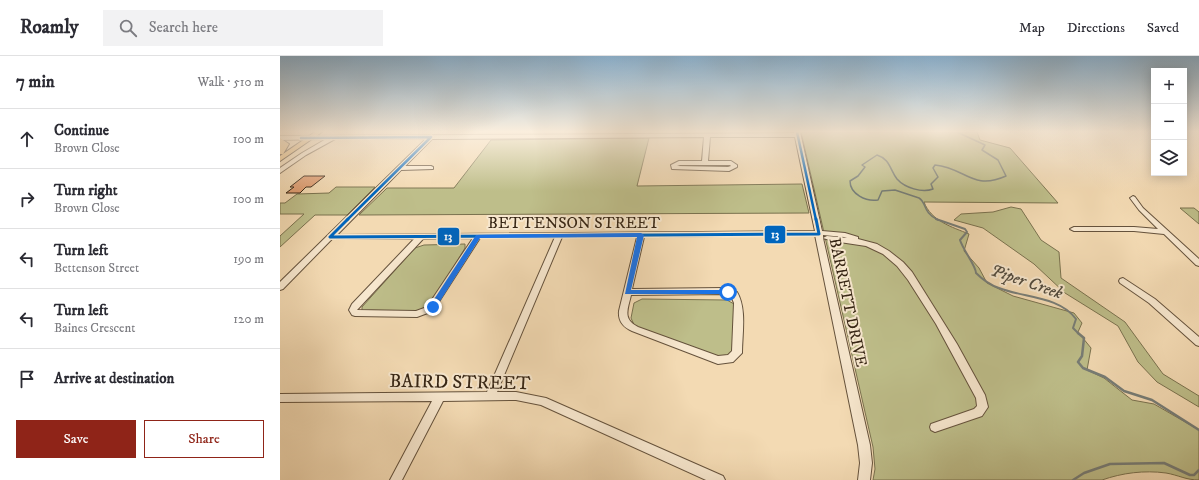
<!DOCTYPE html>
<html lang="en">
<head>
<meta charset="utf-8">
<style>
  body { margin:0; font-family:"IM FELL DW Pica",serif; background:#f2f2f3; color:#2b2b33 }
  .controls { position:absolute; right:12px; top:12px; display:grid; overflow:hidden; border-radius:0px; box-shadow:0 2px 10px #0003 }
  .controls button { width:36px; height:36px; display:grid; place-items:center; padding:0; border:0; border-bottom:1px solid #e1e1e2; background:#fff; color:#2b2b33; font:20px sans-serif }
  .stop { position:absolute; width:12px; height:12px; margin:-9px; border:3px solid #1a73e8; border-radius:50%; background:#fff }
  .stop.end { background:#1a73e8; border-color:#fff; box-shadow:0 1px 4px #0008 }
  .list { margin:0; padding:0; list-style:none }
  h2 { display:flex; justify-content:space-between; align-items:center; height:52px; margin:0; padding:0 16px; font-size:17px }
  h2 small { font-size:13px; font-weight:400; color:#7c7c81 }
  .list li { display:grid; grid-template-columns:26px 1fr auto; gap:12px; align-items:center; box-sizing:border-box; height:60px; padding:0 16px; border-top:1px solid #e1e1e2 }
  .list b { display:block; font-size:15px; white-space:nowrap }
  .list p { margin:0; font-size:13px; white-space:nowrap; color:#7c7c81 }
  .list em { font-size:13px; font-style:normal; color:#7c7c81 }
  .actions { display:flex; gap:8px; padding:12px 16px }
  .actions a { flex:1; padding:9px 0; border:1px solid #8f2418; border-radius:0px; text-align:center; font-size:14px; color:#8f2418 }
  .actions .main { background:#8f2418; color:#fff }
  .icon { flex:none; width:22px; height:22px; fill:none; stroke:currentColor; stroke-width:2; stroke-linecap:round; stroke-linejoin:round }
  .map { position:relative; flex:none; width:919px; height:424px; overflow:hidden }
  header { display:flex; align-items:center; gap:24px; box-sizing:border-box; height:56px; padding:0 20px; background:#fff; border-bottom:1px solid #e1e1e2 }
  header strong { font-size:19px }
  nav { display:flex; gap:22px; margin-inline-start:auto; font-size:14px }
  .search { width:280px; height:36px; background:#f2f2f3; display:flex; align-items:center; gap:10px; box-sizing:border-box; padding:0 14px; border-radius:0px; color:#7c7c81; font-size:15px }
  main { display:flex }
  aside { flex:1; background:#fff }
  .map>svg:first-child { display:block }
  .green { fill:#bebe8a; stroke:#7a724f }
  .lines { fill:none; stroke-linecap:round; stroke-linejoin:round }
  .stream-far2 { stroke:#777d77; stroke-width:1.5 }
  .stream-far1 { stroke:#777d77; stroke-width:2 }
  .stream { stroke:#777d77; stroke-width:2.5 }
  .building { fill:#e09f74; stroke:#362514 }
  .minor-casing { stroke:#65523c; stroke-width:2 }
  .major-casing { stroke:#362514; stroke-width:2 }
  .minor { fill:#f7e7ce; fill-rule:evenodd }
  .major { fill:#eabd7a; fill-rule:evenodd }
  .bus-1-far1-casing { stroke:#f7e7ce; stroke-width:5 }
  .bus-1-casing { stroke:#f7e7ce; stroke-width:6 }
  .bus-1-far1 { stroke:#0065bd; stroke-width:2.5 }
  .bus-1 { stroke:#0065bd; stroke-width:3 }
  .route { fill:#1a73e8 }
  .labels { text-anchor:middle; stroke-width:4; stroke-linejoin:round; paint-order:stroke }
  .street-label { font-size:16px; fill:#362514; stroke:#f7e7ce }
  .water-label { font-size:17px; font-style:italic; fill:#514a3d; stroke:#f7e7ce }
  .near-street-label { font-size:19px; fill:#362514; stroke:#f7e7ce }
  .line-badge { stroke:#f7e7ce; stroke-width:1.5 }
  .badge-label { font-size:11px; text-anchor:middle; font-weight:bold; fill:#fff }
</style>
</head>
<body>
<header>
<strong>Roamly</strong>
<div class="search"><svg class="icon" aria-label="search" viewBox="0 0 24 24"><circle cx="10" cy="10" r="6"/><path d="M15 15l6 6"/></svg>Search here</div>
<nav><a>Map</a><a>Directions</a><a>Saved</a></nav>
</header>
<main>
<aside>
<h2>7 min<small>Walk · 510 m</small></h2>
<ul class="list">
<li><svg class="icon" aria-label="ahead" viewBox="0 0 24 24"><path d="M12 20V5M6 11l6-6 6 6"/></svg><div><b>Continue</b><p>Brown Close</p></div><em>100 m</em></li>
<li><svg class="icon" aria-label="right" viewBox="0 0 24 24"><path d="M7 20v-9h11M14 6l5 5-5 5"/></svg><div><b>Turn right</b><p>Brown Close</p></div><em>100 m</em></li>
<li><svg class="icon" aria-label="left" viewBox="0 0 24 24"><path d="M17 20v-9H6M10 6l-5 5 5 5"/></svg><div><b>Turn left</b><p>Bettenson Street</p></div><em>190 m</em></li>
<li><svg class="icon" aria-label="left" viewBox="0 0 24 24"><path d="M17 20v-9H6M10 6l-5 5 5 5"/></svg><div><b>Turn left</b><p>Baines Crescent</p></div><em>120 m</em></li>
<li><svg class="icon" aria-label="arrive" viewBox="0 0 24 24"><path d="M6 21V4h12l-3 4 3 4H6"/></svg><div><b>Arrive at destination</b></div></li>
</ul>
<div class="actions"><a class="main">Save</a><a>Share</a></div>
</aside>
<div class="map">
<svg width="919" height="424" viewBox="0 0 919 424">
  <rect width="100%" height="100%" fill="#f3dab3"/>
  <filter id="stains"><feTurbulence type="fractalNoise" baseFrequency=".005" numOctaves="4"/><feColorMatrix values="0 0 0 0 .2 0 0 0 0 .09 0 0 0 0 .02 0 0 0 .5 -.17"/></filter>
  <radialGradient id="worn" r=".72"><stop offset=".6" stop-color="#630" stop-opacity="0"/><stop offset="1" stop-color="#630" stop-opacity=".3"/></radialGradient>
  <path class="green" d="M521,76H697L700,84L730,92L778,147L644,146C651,165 672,171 689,178L684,195L699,212L707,227L733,240L794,257L802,267L798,276L811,292L807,314L824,322L852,344L874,348L919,374V424C906,424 898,419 886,417C864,414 842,417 822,424H593L595,413L593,391Z
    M369,82L357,130L522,128L529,157L79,159L107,132H174L211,84Z
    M56,131H95L67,159H35L0,191V180L24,158H0V147H5L17,138L49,137Z
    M731,151L741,153L761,184L779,196L781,222L845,266L883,318L919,340V351L877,326L858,306L838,270L785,237L754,208L703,172L674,164L681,158L713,156Z
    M900,152H914L919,156V168Z
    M185,188V192L150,250L140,256L82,258V251L135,192L144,189Z
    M362,243L447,244L454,248V294L448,302L441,304L356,273L351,262L354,247Z"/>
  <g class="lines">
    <path class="stream-far2" d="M658,164C642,156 647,147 639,142L615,134L602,135L598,144C586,146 570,138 570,125L578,120L585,111L582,109L597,99C610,103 610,114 617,123C625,132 642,137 653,133L651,128L658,121L653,112L655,109C686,112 692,135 726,120L718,104L702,94L705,89L677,76"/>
    <path class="stream-far1" d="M656,163L685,173L687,176L680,184C683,194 696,210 696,217C703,224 710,229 719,232C744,242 779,240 796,263L793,272L799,278"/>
    <path class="stream" d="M798,277L804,282L802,300L798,306L803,312L825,321L844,335L872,344L919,374
      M793,424L804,417L830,408L884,407L910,419H914L919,414"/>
  </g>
  <path class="building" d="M24,120H45L31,131H26L20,137H6L14,131H10Z"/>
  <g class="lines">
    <g class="minor-casing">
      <path id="minor" d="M514,76H520L542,175L565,177L578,181V183L597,188L609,195L623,206L632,216L677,288L705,339L708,351L702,360L655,376L651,374L650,371L651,368L694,353L697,350L696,342L656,268L628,224L617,210L603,198L586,190L553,185L543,182L590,389L592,407L590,424H578L580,407L578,389L535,179L364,181L352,233L444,232L457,236C467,253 462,278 462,297L453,306L438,308L352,275C343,271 338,265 339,255L357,181H282L217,336H236L266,342L443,420L445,424H426L261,349L236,344L163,345L122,424H110L152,345L0,346V338L207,336L275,181L200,182L153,255L137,261L75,260L72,259L69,254L72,248L134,183H52L3,233L0,234V226L146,83H55L26,99L0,117V112L22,97L46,83L0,84V80L515,77ZM424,81L422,105H399L391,109L392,113L449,115L457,111V109L451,105H428L430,81H515L535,175L57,179L121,114L153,113V111L151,110H125L152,83ZM400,109H450L451,110L448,111L397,110ZM543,179L564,181L567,182L547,180L543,182ZM193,182L147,251L136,255L77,254L143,183ZM444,238L451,240L454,247L452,295L448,299L438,300L358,271C342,263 348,253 351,239Z
        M853,140L855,141L863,152L919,203V210L916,209L884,178L854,175H794L790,173L794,171H854L878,173L859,154L850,142Z
        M843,222L875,243L919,281V290L916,289L869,247L840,227L839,225L840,223Z"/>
    </g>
    <g class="major-casing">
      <path id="major" d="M35,76H42L0,105V100Z
        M0,82L9,88L3,98H0Z"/>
    </g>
    <use href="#minor" class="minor"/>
    <use href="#major" class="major"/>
    <g class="bus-1-far1-casing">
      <path id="bus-1-far1" d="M517,76L536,164
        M21,82L151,81
        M67,164L151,81"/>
    </g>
    <g class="bus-1-casing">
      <path id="bus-1" d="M50,181L539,178L536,163
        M50,181L68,163"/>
    </g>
    <use href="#bus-1-far1" class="bus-1-far1"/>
    <use href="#bus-1" class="bus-1"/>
  </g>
  <linearGradient id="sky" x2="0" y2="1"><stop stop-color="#8cb5d5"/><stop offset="0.56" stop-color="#faeedd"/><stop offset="1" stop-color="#faeedd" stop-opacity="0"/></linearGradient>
  <rect width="919" height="135" fill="url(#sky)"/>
  <path class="route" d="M361,177L364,179L351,234H448L452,236L451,238H345L357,181L200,182L155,253H150L149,251L196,179Z"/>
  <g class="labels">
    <g class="street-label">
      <text x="294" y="172">BETTENSON STREET</text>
      <text transform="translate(569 246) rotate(78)" y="6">BARRETT DRIVE</text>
    </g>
    <g class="water-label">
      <text transform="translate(747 225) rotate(19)" y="6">Piper Creek</text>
    </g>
    <g class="near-street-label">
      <text transform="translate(180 325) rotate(1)" y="7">BAIRD STREET</text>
    </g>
  </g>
  <g class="line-badge">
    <rect x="484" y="169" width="22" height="19" rx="4" fill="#0065bd"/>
    <rect x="157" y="171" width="23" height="19" rx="4" fill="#0065bd"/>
  </g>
  <g class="badge-label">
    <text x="495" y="182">13</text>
    <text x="168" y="184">13</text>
  </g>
  <rect width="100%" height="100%" filter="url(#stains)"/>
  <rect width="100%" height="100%" fill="url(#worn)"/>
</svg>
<div class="controls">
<button>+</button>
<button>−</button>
<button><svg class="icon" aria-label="layers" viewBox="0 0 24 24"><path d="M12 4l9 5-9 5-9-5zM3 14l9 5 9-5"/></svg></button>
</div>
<div class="stop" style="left:448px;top:236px"></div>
<div class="stop end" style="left:153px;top:251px"></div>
</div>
</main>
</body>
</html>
